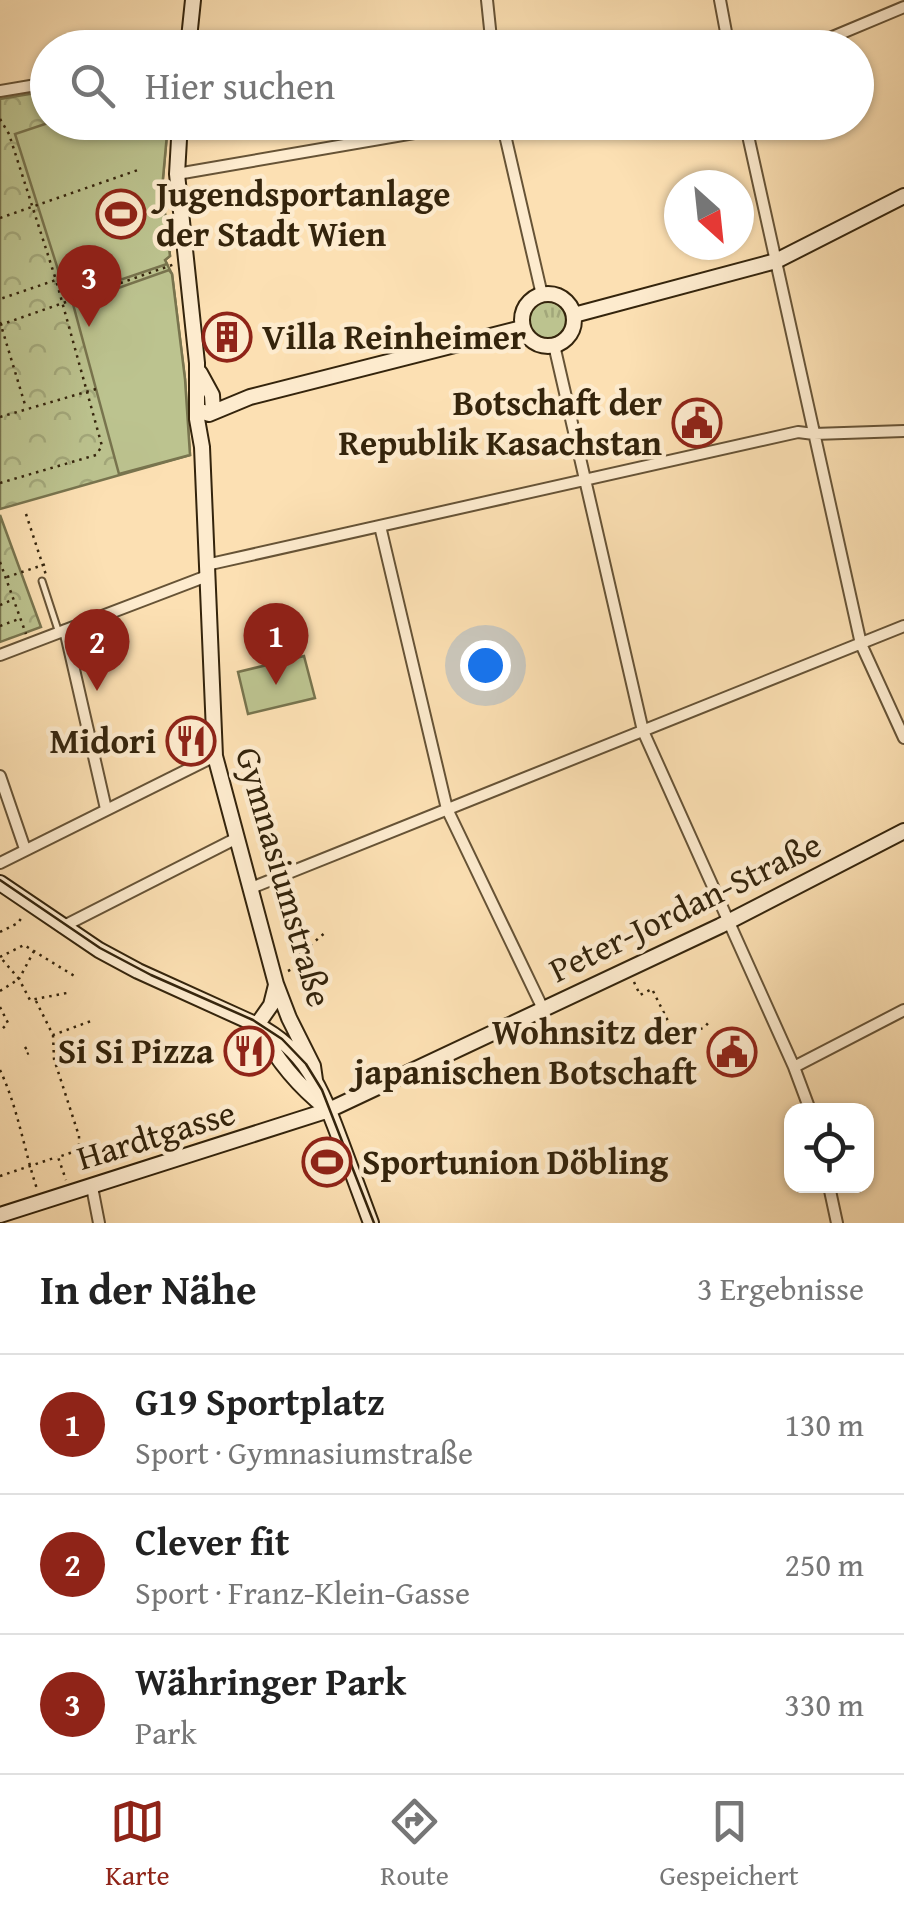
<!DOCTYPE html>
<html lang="de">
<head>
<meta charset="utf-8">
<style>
  body { margin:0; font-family:"Gentium Book Plus",serif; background:#f6f6f6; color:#222 }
  .controls { position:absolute; right:30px; bottom:30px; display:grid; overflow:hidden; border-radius:20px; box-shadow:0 2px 8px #0004 }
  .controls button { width:90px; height:90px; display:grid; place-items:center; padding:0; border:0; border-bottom:2px solid #e0e0e0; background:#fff; color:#222; font:50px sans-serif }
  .compass { position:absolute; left:664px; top:170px; width:90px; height:90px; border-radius:50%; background:#fff; box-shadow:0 2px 8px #0004; rotate:153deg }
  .you { position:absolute; left:485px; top:665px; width:35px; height:35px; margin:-25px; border:8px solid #fff; border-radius:50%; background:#1a73e8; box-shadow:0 0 0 15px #1a73e833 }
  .badge { display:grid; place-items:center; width:65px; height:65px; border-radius:50%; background:#8f2418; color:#fff; font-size:32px; font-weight:700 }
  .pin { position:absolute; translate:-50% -82px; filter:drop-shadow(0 2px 5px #0008) }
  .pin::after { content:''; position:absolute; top:52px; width:35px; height:30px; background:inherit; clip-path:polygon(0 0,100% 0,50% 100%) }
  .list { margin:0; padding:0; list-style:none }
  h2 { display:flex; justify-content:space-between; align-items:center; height:130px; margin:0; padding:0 40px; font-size:42px }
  h2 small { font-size:32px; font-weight:400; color:#767676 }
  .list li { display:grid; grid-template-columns:65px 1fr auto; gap:30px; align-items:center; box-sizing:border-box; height:140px; padding:0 40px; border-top:2px solid #e0e0e0 }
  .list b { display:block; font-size:38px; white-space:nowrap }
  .list p { margin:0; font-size:32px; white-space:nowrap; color:#767676 }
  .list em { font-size:32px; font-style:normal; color:#767676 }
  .icon { flex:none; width:55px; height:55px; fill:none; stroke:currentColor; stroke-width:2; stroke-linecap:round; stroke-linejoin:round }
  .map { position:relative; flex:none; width:904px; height:1223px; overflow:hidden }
  .search { position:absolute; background:#fff; box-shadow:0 2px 8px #0004; left:30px; right:30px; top:30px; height:110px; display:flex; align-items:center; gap:25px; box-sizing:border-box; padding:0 35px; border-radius:55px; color:#767676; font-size:38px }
  .sheet { height:550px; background:#fff }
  nav { display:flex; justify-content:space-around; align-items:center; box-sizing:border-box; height:140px; border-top:2px solid #e0e0e0; background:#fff; font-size:28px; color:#767676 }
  nav a { display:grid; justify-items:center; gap:5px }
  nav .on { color:#8f2418 }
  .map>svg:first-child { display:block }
  .grass { fill:url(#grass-tufts); stroke:#78744e; stroke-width:2.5 }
  .park { fill:url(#park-crowns); stroke:#78744e; stroke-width:2.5 }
  .garden { fill:#bcc38f; stroke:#78744e; stroke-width:2.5 }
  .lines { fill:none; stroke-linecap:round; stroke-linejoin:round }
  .lane-casing { stroke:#665336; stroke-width:9 }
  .street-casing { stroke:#665336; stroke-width:14 }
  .secondary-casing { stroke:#34240c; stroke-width:18 }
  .path { stroke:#34240c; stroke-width:2.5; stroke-dasharray:2.5 5; stroke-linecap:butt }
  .lane { stroke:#fdebce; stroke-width:5 }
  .street { stroke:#fdebce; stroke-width:10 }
  .secondary { stroke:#fdebce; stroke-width:14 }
  .tram { stroke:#34240c; stroke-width:2.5 }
  .labels { text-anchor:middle; stroke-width:9; stroke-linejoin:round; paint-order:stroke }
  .poi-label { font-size:35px; font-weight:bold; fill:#34240c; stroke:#fdebce; text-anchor:end }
  .street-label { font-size:35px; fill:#34240c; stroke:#fdebce }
</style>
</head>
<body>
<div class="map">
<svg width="904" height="1223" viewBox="0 0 904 1223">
  <defs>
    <pattern id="grass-tufts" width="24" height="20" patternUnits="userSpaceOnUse" patternTransform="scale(2.5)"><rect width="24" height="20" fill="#bcc38f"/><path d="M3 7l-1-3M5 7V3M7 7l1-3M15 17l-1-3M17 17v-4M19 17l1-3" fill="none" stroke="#a2a77a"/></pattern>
    <pattern id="park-crowns" width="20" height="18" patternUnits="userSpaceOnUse" patternTransform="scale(2.5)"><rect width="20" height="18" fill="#bcc38f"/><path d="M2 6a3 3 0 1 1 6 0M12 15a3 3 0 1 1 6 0" fill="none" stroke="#a2a77a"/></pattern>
  </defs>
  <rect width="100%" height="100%" fill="#fce0b3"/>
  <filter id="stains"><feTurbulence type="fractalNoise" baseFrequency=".002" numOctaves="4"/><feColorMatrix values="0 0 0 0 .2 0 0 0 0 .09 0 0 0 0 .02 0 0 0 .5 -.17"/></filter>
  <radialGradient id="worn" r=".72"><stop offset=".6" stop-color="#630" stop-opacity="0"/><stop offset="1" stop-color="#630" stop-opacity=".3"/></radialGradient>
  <path class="grass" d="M528 320a19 19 0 1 1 38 0a19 19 0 1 1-38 0Z"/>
  <path class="park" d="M47,91L48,122L168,123L162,189L170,256L165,260L172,274L185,379L190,455L0,509V99Z
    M0,515L41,627L0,642Z"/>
  <path class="garden" d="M51,122L168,123L162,189L170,256L165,260L167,264L67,298L15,134Z
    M169,270L172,274L185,379L190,455L119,474L73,304Z
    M304,656L315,698L248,714L238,672Z"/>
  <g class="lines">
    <g class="lane-casing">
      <path id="lane" d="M42,581L58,630"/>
    </g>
    <g class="street-casing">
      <path id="street" d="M487,0L492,48
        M720,0L729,48
        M806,48L904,7
        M0,91L48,83
        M502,122L542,295
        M745,122L861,644L904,738
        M177,174L478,122
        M554,345L643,731L794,1067L810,1110
        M380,526L447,809L544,1011
        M206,565L798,432L814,434L904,431
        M65,630L106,809
        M0,655L207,576
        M0,776L25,849
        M0,863L215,756
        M251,888L904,626
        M62,927L237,838
        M794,1067L904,1010
        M829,1186L837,1223
        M92,1187L99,1223"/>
    </g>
    <g class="secondary-casing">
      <path id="secondary" d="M188,48L193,0
        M180,122L177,174L197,363V419L202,447L215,756L276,984L289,1018L313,1066L315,1080
        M522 320a26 26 0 1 1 52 0a26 26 0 1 1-52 0Z
        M574,315L776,261L904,196
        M200,373L212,395L213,411
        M198,410L209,414L250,397L522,328
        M0,883L99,950L138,971L257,1025C308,1051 322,1092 341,1142C351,1169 361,1196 371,1223
        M257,1025L271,1005L276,985
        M258,1025C275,1058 297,1085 326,1108
        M0,1215L329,1110L720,926L904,831"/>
    </g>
    <path class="path" d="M0,119L9,134L56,280L0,299
      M0,218L138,170
      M0,322L26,408
      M0,325L175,264
      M0,417L96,389
      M0,483L96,455L102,446L56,280L60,278
      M26,514L46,575
      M0,562L26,634
      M7,577L49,563
      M0,605L12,600
      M0,626L19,619
      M0,932L18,923L22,917
      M34,951L19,979L30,1000L67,993
      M0,957L24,945L76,977
      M288,971L299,966L300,954L327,931
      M634,982L640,995L652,989L675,1035L704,1028L709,1022
      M0,991L19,979L1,958
      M36,1001L53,1035L91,1021
      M0,1007L8,1023L0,1031
      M53,1035L54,1059L79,1136V1150L58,1157L66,1180
      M621,1045L674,1036
      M25,1047L29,1053L27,1054
      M0,1070C18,1108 24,1150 37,1189
      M0,1176L57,1157"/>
    <use href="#lane" class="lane"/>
    <use href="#street" class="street"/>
    <use href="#secondary" class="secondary"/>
    <path class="tram" d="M0,880L100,948L151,975L253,1020L282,1039L306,1064L322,1090L374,1223"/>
  </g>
  <defs>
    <g id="stadium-ring" transform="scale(2.5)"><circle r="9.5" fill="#fdebce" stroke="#8f2418" stroke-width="1.5"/><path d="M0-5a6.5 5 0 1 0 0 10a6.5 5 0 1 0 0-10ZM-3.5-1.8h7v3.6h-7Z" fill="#8f2418"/></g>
    <g id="building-ring" transform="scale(2.5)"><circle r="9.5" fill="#fdebce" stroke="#8f2418" stroke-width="1.5"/><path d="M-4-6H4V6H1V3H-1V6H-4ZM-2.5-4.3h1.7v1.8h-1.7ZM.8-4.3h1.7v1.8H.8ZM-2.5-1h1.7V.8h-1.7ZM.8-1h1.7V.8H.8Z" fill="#8f2418"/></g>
    <g id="civic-ring" transform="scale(2.5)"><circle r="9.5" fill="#fdebce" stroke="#8f2418" stroke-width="1.5"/><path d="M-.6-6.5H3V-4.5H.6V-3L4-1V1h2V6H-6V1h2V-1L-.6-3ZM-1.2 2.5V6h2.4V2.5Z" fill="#8f2418"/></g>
    <g id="restaurant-ring" transform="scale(2.5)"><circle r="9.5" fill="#fdebce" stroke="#8f2418" stroke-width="1.5"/><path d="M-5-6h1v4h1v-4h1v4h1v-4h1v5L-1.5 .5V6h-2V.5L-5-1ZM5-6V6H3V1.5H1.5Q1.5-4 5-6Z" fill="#8f2418"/></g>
  </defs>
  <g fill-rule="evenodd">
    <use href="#stadium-ring" x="121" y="214"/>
    <use href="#building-ring" x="227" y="337"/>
    <use href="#civic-ring" x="697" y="423"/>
    <use href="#restaurant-ring" x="191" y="741"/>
    <use href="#restaurant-ring" x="249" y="1051"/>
    <use href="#civic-ring" x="732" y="1052"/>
    <use href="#stadium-ring" x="327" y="1162"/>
  </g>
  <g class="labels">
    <g class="poi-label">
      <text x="156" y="206" text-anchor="start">Jugendsportanlage<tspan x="156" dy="40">der Stadt Wien</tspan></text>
      <text x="262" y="349" text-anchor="start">Villa Reinheimer</text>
      <text x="662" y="415">Botschaft der<tspan x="662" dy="40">Republik Kasachstan</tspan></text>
      <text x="156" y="753">Midori</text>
      <text x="697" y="1044">Wohnsitz der<tspan x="697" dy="40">japanischen Botschaft</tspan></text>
      <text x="214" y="1063">Si Si Pizza</text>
      <text x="362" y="1174" text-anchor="start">Sportunion Döbling</text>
    </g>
    <g class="street-label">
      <text transform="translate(284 877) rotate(74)" y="12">Gymnasiumstraße</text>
      <text transform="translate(685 907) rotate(-26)" y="12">Peter-Jordan-Straße</text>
      <text transform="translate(156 1135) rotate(-17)" y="12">Hardtgasse</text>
    </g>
  </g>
  <rect width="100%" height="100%" filter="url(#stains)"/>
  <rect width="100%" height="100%" fill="url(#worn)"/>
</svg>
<div class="controls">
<button><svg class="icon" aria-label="locate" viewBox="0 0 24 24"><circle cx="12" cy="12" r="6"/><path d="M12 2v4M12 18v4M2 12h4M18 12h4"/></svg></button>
</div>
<svg class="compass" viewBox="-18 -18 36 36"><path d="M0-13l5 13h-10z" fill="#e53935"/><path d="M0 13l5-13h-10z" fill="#767676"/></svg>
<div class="you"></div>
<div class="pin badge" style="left:276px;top:685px">1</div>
<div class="pin badge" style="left:97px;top:691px">2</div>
<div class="pin badge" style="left:89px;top:327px">3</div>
<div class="search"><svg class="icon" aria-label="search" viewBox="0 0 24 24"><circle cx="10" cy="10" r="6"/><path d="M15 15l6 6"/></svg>Hier suchen</div>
</div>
<section class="sheet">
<h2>In der Nähe<small>3 Ergebnisse</small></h2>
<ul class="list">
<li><span class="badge">1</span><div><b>G19 Sportplatz</b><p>Sport · Gymnasiumstraße</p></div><em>130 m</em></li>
<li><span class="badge">2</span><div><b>Clever fit</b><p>Sport · Franz-Klein-Gasse</p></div><em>250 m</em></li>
<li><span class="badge">3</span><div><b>Währinger Park</b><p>Park</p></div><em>330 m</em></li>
</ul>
</section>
<nav>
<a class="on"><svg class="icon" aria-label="map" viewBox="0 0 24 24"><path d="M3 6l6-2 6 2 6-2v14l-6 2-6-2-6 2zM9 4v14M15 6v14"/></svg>Karte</a>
<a><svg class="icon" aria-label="directions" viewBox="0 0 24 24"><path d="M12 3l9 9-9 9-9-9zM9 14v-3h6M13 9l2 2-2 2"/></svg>Route</a>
<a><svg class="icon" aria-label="saved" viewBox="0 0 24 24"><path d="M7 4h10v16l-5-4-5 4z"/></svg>Gespeichert</a>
</nav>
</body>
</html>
